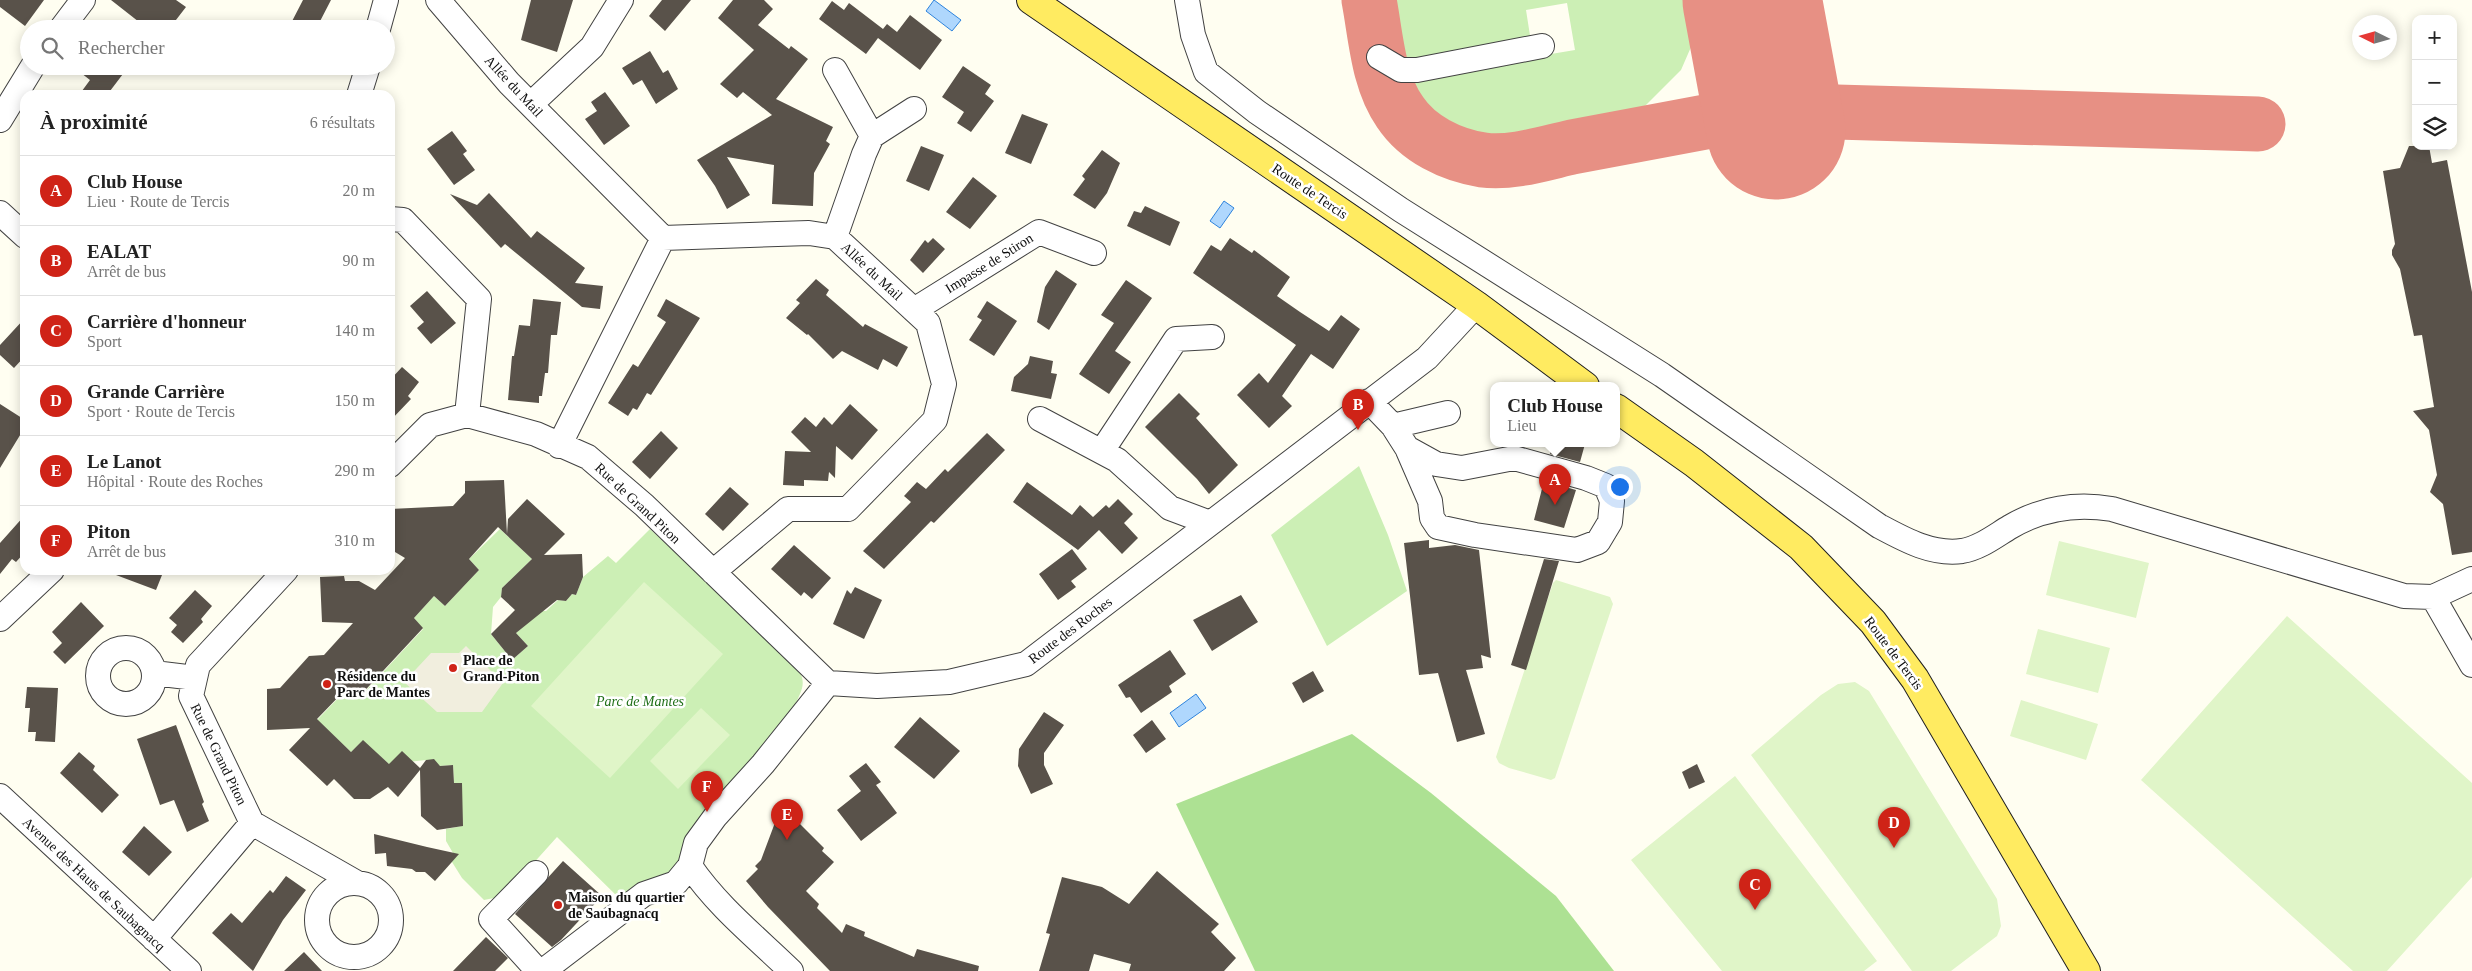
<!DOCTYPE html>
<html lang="fr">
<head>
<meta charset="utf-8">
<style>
  body { margin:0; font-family:"Times New Roman",serif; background:#f6f6f6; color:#222 }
  .controls { position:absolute; right:15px; top:15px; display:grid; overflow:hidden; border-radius:10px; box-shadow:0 2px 12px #0003 }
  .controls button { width:45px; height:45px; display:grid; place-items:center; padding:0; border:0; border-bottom:1px solid #e0e0e0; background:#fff; color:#222; font:25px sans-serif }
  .compass { position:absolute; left:2352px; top:15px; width:45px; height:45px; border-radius:50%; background:#fff; box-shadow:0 2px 12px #0003; rotate:275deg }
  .you { position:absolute; left:1619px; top:486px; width:18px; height:18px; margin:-12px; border:4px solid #fff; border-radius:50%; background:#1a73e8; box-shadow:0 0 0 8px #1a73e833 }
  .badge { display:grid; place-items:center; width:32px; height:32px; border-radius:50%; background:#cf2317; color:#fff; font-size:16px; font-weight:700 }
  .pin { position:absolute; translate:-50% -41px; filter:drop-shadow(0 1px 2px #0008) }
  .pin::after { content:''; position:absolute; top:26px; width:18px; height:15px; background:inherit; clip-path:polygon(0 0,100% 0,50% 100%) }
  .popup { position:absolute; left:1490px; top:382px; width:130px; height:65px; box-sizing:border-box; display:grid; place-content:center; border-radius:10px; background:#fff; filter:drop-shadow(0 1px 4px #0005); font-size:16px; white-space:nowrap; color:#767676 }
  .popup b { font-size:19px; color:#222 }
  .popup::after { content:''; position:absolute; left:50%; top:100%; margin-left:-10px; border:10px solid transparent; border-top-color:#fff }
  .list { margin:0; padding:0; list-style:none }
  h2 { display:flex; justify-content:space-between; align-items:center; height:65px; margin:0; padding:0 20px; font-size:21px }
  h2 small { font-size:16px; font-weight:400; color:#767676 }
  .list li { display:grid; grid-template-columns:32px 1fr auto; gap:15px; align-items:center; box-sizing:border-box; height:70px; padding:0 20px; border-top:1px solid #e0e0e0 }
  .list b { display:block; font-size:19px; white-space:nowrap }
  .list p { margin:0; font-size:16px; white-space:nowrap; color:#767676 }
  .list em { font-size:16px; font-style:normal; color:#767676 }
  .icon { flex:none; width:28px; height:28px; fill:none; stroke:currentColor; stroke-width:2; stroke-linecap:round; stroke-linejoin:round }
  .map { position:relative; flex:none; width:2472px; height:971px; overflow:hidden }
  .search { position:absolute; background:#fff; box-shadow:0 2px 12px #0003; left:20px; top:20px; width:375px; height:55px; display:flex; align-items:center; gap:12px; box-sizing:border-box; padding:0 18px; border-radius:28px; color:#767676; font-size:19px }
  .panel { position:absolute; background:#fff; box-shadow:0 2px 12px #0003; left:20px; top:90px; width:375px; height:485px; border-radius:15px }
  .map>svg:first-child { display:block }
  .green { fill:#ccefb5; fill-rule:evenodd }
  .forest { fill:#ade193 }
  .pitch { fill:#e0f5c8 }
  .plaza { fill:#f1eede }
  .water { fill:#afd7fd; stroke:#2e83dc }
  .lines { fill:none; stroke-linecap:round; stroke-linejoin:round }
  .taxiway { stroke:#e79084; stroke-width:55 }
  .runway { stroke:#e79084; stroke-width:139 }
  .building { fill:#59524a }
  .minor-casing { stroke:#424242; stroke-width:26 }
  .major-casing { stroke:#202020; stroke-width:30 }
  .minor { stroke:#fff; stroke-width:24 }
  .major { stroke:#ffeb61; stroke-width:28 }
  .poi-dot { fill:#cf2317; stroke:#fff; stroke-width:2 }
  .labels { text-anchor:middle; stroke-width:5; stroke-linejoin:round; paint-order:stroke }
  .street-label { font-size:14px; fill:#0f0f0f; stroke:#fff }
  .poi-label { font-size:14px; font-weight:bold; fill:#0f0f0f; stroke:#fff; text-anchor:start }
  .park-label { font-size:14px; font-style:italic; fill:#1f6f17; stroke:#fff }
</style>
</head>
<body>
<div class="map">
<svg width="2472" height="971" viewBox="0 0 2472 971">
  <rect width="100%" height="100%" fill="#fffef1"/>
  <path class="green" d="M1393,0H1688L1692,23L1691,47L1681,70L1645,106L1622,113L1478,139L1455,131L1434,118L1410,84ZM1567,3L1575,50L1521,59L1531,42L1526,10Z
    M1359,466L1388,535L1407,591L1327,646L1271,535Z
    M500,529L532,559L502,588L501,597L493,607L491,634L512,660L528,646L516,633L541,611H546L558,600L566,601L572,594L576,595L583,577L608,556L616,563L650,529L796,665C808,684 802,689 793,709L680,870L622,901L557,837L504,896L484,900L462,878L452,862L453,853L446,841V829L462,826L461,783H454L453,765L440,766L426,760L389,764L363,741L351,752L317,720L347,689L358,699L423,629L414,618L434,596L445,606L479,570L469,559Z"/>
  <path class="forest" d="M1352,734L1431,793L1556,896L1614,971H1255L1176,804Z"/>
  <path class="pitch" d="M2059,541L2149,563L2136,618L2046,595Z
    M1556,580L1610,597L1613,604L1555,778L1551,780L1509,768L1499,763L1496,757L1553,583Z
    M644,582L723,654L610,778L531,706Z
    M2287,616L2472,783V877L2387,971H2353L2141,780Z
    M2038,629L2110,648L2098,693L2026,674Z
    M1855,682L1869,691L1997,899L2001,926L1997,936L1951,971H1912L1751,755L1821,695L1838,684Z
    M2021,700L2098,724L2086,760L2010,736Z
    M701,708L730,735L678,789L650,761Z
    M1735,776L1877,961L1864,971H1722L1631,860Z"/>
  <path class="plaza" d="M466,646L503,683L482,712H437L404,682L431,653H459Z"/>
  <path class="water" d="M934,0L961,20L952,31L926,11Z
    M1224,201L1234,208L1220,228L1210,221Z
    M1196,694L1206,708L1179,727L1170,713Z"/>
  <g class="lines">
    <path class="taxiway" d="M1369,0C1376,37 1378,81 1400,112C1418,139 1451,155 1483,160C1511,164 1545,153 1572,147C1626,137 1679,127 1732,117C1778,99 1759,59 1752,22
      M1836,112L2258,124"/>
    <path class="runway" d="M1752,0L1776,130"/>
  </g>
  <path class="building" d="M0,0H44L25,26L0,7Z
    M111,0H176L186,7L169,29H148Z
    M303,0H331L316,29H288Z
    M531,0H573L557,52L521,40Z
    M662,0H691L665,31L649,16Z
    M733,0H764L773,9L758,25L789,49L791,46L808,59L776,99L833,127L826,141L830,144L814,173L813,206L772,204L774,165L727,157L750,195L727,209L715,186L697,160L772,115L743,92L737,98L720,84L754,50L718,18Z
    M832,1L844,10L849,3L883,29L887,24L897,32L910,15L942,40L920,70L878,38L866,54L819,19Z
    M650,51L663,73L668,70L678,89L656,104L642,80L633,85L622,68Z
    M72,66H129L107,95H79L90,80Z
    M963,66L991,85L985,94L994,101L971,132L957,123L964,112L942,97Z
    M605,92L630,126L604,145L585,119L597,111L591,102Z
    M1022,114L1048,124L1031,164L1005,153Z
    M452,131L467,151L463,154L475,170L454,185L427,149Z
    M921,146L944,155L929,191L906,181Z
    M2409,146H2429L2432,163L2447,160L2472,292V552L2452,555L2443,504L2430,492L2437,475L2429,430L2413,411L2434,407L2422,335L2414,336L2400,269L2392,255V250L2395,244L2383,171L2400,168Z
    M1102,150L1120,163L1107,193L1095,209L1073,195L1085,179L1082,176Z
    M973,177L997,196L970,229L946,212Z
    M489,193L531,238L537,231L585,268L575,283L603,286L600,309L582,307L505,244L501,248L450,194L477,205Z
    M1145,206L1180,222L1170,246L1127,226L1134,211L1141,213Z
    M933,238L945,249L923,273L910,260L925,240L928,243Z
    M1230,238L1252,253L1254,250L1290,277L1277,296L1300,312L1329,331L1341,315L1360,329L1333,369L1311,354L1282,396L1292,406L1269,428L1237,395L1259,373L1268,383L1296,345L1193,273L1211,245L1221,251Z
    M1056,270L1077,284L1049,330L1037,322L1045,287Z
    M816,279L829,290L826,295L863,327L865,324L908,347L897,367L883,359L878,370L842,351L833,359L808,334L807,335L786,318L800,303L796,300Z
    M1126,280L1152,298L1115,351L1131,362L1109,394L1079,374L1114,323L1101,315Z
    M427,291L456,323L431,344L417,328L424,322L410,306Z
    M533,299L561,302L557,335H551L548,373H545L542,396H539V403L508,400L512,356H514L519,325L530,326Z
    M666,299L700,318L651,395L647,393L637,410L633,408L628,416L608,403L633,364L638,367L666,322L657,316Z
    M987,301L1017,321L994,356L969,340L982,320L977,317Z
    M25,318V356L14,368L0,355V345Z
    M1030,356L1053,361L1051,373L1057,374L1051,399L1011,391L1014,377L1028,364Z
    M402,367L419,382L408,396L411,399L390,421V380Z
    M1179,393L1200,414L1196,418L1238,465L1209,494L1197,479L1145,427Z
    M0,404L25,420V427L0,468Z
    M850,404L878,430L852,460L836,446L835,478L829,472L828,481L804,480V486L783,485L785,451L811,452L791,432L805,417L816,427L824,417L832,425Z
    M661,431L678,448L650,479L632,462Z
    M987,433L1005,450L934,523L931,521L884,569L863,551L911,502L904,496L917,482L926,489L945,469L948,472Z
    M1553,444H1585L1580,462L1550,454Z
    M504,480L507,534L508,519L527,499L565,534L544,555L582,554L583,577L576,595L572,594L566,601L557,600L516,633L528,646L512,660L491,634L515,610L501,597L502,588L532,559L498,527L469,559L479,570L445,606L434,596L414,618L423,628L357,699L347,688L317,719L351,752L363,740L389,764L402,751L420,768L426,760L434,759L440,766L453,765L454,783H462L463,826L437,830L421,816L420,770L398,797L388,787L370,799H354L334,779L327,786L289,750L310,728L267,730V689L280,688L309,656L324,655L353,623L322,622L320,577L344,576L345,581H359L375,590L405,558L390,549V509L453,506L465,493V481Z
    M1544,481L1576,490L1564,528L1534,520Z
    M1027,482L1072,515L1080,505L1093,517L1106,505L1109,508L1118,499L1133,514L1124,523L1138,538L1122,554L1099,530L1078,550L1013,502Z
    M730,487L749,504L723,531L705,514Z
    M25,515V552L16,562L12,559L0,574V543Z
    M1429,540V548L1455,545L1479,550L1491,658L1481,655L1483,668L1466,670L1485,734L1457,742L1438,673L1419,675L1404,543Z
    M794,545L831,578L812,599L804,592L801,596L771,569Z
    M1072,549L1087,569L1071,581L1076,587L1058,600L1039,574Z
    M1544,559L1559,561L1526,670L1511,665Z
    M108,570H164L156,590L108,572Z
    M855,587L882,600L864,639L833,624L847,590L851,594Z
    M195,590L212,606L201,619L203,622L183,643L171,632L177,625L169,618Z
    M1241,595L1258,622L1212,651L1193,620Z
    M81,602L104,626L65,664L53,652L62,643L52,632Z
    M1170,650L1186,674L1169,686L1172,692L1141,713L1130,697L1126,698L1118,685Z
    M1313,671L1324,691L1303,703L1292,683Z
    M27,687L58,688L55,742L35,741L36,732H28L30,708H25Z
    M1044,712L1064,725L1044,753V765L1053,784L1031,794L1018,766L1019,749Z
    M920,717L960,751L934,779L894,747Z
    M1152,720L1166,739L1146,753L1133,735Z
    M176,725L204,802L202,804L209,821L187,832L174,800L160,805L137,739Z
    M79,752L95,766L93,770L119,795L102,813L60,773Z
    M866,763L881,782L876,785L897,813L861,841L837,810L861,791L849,776Z
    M1697,764L1705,782L1689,789L1682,772Z
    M792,816L824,848L822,851L834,862L806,891L819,904L817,908L842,933L846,924L865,932L864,936L914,957L917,949L979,966L978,971H830L768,907L746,881L758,869L755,866L761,860L776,820L781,825Z
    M144,826L172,852L149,876L122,852Z
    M374,834L427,847L459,854L435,881L425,872H416L412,869L387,866L386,853L375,854Z
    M563,861L602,896L561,940L552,947L515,914Z
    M1157,871L1219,924L1211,932L1236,958L1224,971H1129L1131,964L1094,954L1089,971H1039L1050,934L1046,933L1062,877L1102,887L1129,904Z
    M286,876L306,890L283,920L253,971L212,933L231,913L242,923L270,890L273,893Z
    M486,937L508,958L495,971H453Z
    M304,952L322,971H284Z"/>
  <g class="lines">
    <g class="minor-casing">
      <path id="minor" d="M438,0L509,83L663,238L809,233L835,237L928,323L944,384L935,420L848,509H788L713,572
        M1187,0L1193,35L1206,72L1257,112L1401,210L1662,375L1879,526C1905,540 1932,555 1962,551C1980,548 1995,536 2010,527C2042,508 2076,503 2112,509L2404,596L2433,597
        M61,29L83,0
        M378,29L386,0
        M1379,57L1401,70H1417L1542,46
        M835,70L872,136
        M359,95L368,66
        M531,104L592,47L621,0
        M0,120L33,66
        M0,213L25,236
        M390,219L403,220L479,299L467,415
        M835,237L864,154L872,136L914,109
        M914,310L1039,232L1094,253
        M1369,401L1393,426L1448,413
        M1040,419L1117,460L1170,508L1210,523
        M1393,426L1407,448L1436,464L1462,468L1514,458L1586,478L1606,486L1612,501L1610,522L1598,542L1577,550L1475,535L1438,527L1432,518L1430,501L1407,448
        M559,446L663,238
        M1102,451L1176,339L1212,337
        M390,465L430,425L467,415L536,434L588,457L644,505L828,683
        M2472,579L2433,597L2472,665
        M0,619L52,570
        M98 676a28 28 0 1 1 56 0a28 28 0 1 1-56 0Z
        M154,673L195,678
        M828,683L877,686L949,682L1026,664L1427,358L1476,305
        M0,796L189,971
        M252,823L357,883
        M690,866C718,907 756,937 791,971
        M536,873L491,919L538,971
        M317 920a37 37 0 1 1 74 0a37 37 0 1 1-74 0Z
        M154,939L252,823L191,696L198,665L286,570
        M543,971L644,894L676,883L690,866L696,843L715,817L763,764L828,683"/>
    </g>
    <g class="major-casing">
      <path id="major" d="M1031,0L1476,305L1585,386
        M1616,408L1694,463L1801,547L1873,622L1915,679L2086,971"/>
    </g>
    <use href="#minor" class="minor"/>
    <use href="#major" class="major"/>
  </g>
  <g class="poi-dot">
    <circle cx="453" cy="668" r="5"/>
    <circle cx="327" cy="684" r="5"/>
    <circle cx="558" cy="905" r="5"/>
  </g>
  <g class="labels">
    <g class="street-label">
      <text transform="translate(514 86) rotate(47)" y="5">Allée du Mail</text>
      <text transform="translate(1310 191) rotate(34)" y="5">Route de Tercis</text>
      <text transform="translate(989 263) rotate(-32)" y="5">Impasse de Stiron</text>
      <text transform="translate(872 271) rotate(43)" y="5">Allée du Mail</text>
      <text transform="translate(638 503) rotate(43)" y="5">Rue de Grand Piton</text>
      <text transform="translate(1070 630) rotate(-37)" y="5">Route des Roches</text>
      <text transform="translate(1894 653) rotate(53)" y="5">Route de Tercis</text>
      <text transform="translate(219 754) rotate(64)" y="5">Rue de Grand Piton</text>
      <text transform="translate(94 884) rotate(43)" y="5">Avenue des Hauts de Saubagnacq</text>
    </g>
    <g class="poi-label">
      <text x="463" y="665">Place de<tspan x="463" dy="16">Grand-Piton</tspan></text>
      <text x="337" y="681">Résidence du<tspan x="337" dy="16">Parc de Mantes</tspan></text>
      <text x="568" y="902">Maison du quartier<tspan x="568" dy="16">de Saubagnacq</tspan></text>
    </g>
    <g class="park-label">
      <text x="640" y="706">Parc de Mantes</text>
    </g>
  </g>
</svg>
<div class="controls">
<button>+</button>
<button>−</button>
<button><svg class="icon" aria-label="layers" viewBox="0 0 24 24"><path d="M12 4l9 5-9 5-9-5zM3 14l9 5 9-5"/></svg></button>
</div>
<svg class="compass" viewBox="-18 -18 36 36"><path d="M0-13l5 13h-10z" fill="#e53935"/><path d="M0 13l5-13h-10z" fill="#767676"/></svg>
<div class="you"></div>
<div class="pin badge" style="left:1555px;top:505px">A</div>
<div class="popup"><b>Club House</b>Lieu</div>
<div class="pin badge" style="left:1358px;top:430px">B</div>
<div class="pin badge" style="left:1755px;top:910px">C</div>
<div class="pin badge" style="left:1894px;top:848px">D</div>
<div class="pin badge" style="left:787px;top:840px">E</div>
<div class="pin badge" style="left:707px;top:812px">F</div>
<div class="search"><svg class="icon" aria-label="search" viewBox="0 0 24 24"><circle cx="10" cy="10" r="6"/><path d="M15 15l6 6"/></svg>Rechercher</div>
<section class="panel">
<h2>À proximité<small>6 résultats</small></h2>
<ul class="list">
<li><span class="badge">A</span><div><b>Club House</b><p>Lieu · Route de Tercis</p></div><em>20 m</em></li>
<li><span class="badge">B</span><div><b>EALAT</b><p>Arrêt de bus</p></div><em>90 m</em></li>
<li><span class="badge">C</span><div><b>Carrière d'honneur</b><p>Sport</p></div><em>140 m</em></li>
<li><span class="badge">D</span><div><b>Grande Carrière</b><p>Sport · Route de Tercis</p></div><em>150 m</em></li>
<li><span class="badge">E</span><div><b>Le Lanot</b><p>Hôpital · Route des Roches</p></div><em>290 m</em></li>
<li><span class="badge">F</span><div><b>Piton</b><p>Arrêt de bus</p></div><em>310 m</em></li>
</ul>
</section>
</div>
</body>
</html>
